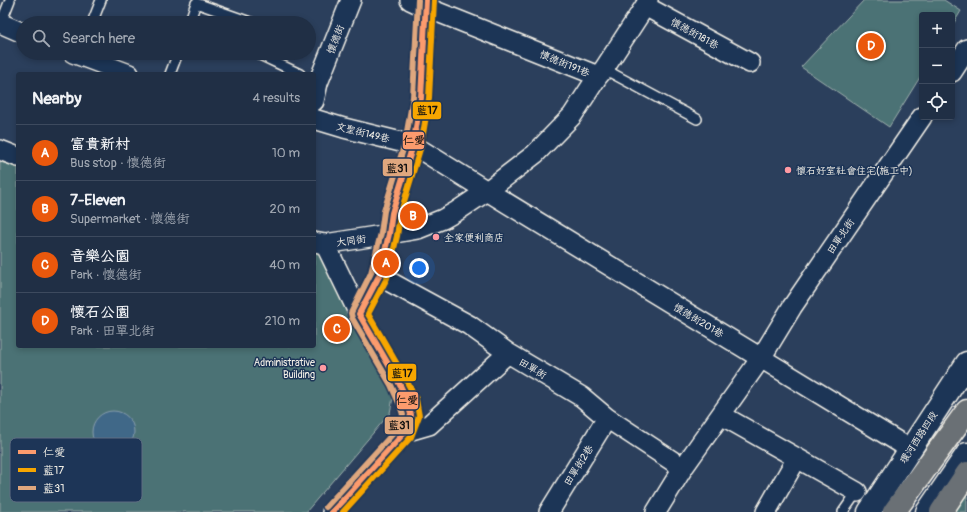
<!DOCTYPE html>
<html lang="en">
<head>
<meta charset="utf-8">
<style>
  body { margin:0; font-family:Pangolin,"LXGW WenKai TC",sans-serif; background:#2d3b50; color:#f1f3f6 }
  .controls { position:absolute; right:12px; top:12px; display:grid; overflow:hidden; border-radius:4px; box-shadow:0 2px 6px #0003 }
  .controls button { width:36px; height:36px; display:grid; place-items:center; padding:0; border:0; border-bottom:1px solid #3d4a5e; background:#202f45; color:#f1f3f6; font:20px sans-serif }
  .you { position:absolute; left:419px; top:268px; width:14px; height:14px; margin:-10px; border:3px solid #fff; border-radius:50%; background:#1a73e8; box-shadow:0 0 0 6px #1a73e833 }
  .badge { display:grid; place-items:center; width:26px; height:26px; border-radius:50%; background:#ea580c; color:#fff; font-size:13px; font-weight:700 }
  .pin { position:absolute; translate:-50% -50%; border:2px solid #fff; box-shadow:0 1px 4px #0006 }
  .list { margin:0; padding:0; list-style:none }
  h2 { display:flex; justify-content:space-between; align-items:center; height:52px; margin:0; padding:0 16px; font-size:17px }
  h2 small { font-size:13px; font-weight:400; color:#a2a9b3 }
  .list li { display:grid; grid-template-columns:26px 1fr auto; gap:12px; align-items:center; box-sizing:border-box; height:56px; padding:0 16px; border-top:1px solid #3d4a5e }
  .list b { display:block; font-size:15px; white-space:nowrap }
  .list p { margin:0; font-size:13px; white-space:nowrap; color:#a2a9b3 }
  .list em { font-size:13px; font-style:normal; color:#a2a9b3 }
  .icon { flex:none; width:22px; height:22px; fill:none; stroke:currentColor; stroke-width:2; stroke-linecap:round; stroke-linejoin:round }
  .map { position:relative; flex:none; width:967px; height:512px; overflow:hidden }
  .search { position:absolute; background:#202f45; box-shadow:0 2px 6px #0003; left:16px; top:16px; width:300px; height:44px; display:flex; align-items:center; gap:10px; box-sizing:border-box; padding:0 14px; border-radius:22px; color:#a2a9b3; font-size:15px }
  .panel { position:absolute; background:#202f45; box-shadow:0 2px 6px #0003; left:16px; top:72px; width:300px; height:276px; border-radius:4px }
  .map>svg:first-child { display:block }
  .green { fill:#4c7275; stroke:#a0b2ae }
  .water { fill:#406788; stroke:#889eae }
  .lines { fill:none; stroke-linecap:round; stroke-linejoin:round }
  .lane-casing { stroke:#f4f1e8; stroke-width:12 }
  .street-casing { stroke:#f4f1e8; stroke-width:22 }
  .secondary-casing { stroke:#f4f1e8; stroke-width:25 }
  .highway-casing { stroke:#f4f1e8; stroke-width:25 }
  .lane { stroke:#1d3557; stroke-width:9 }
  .street { stroke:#1d3557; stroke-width:19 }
  .secondary { stroke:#1d3557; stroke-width:22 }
  .highway { stroke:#6b7074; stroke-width:22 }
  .bus-1-casing { stroke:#1d3557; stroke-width:9 }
  .bus-2-casing { stroke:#1d3557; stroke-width:9 }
  .bus-3-casing { stroke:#1d3557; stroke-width:9 }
  .bus-1 { stroke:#fc9b6d; stroke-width:6 }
  .bus-2 { stroke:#f7a600; stroke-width:6 }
  .bus-3 { stroke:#dfa77e; stroke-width:6 }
  .poi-dot { fill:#ff9aa2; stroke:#1d3557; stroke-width:1.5 }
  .labels { text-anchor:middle; stroke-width:3; stroke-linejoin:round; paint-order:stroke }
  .street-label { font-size:10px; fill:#f4f1e8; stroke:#1d3557 }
  .poi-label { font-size:10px; fill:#f4f1e8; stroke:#1d3557; text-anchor:start }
  .key { fill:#1d3557; stroke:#5e6d82; stroke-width:1 }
  .key-label { font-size:11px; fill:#f4f1e8 }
  .line-badge { stroke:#1d3557; stroke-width:1.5 }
  .pale-badge-label { font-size:11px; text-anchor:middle; font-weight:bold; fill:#111 }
</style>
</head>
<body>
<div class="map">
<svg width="967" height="512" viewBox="0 0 967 512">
  <rect width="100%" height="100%" fill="#2b3f5c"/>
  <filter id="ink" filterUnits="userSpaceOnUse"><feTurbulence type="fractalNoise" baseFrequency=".025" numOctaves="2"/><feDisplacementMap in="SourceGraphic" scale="8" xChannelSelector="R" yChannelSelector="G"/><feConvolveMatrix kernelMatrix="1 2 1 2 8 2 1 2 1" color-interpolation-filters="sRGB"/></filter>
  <g filter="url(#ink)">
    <path class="green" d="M864,0H944L961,11L952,26V15H922V74L889,127L801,67Z
      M0,162L18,167V346H314V251H321L394,392L390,413L306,512H0Z
      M967,489V512H951Z"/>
    <path class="water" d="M92 432a21 21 0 1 1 42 0a21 21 0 1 1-42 0Z"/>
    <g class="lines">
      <g class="lane-casing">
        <path id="lane" d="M1,23L10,0
          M92,23L101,0
          M189,23L196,3L253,23
          M260,55L300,74
          M604,69L697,119
          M170,74L178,53
          M843,512L857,492"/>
      </g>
      <g class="street-casing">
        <path id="street" d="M410,0L425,7L598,76
          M648,0L645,6L750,63
          M0,23L23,33
          M73,53L129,74
          M952,72L967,49
          M314,101L318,83L351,0
          M314,119L344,128L413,145L487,191L910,449
          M0,150L18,157
          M314,242L325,244L389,234L418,229L443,219L457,211L487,191L535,154L572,116L598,76L604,69L645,6
          M325,244L359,314L398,381L408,402L411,415L405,432L332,512
          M379,276L469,325L508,353L582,397L607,418L683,468
          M359,314L379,276L389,234L392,213L413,145L421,98L426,0
          M721,415L857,492
          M405,432L429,425L508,353
          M549,512L607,418
          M656,512L683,468L761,358L792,307L922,117
          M766,512L797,458"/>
      </g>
      <g class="secondary-casing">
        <path id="secondary" d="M869,512L967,363
          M927,512L967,454"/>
      </g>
      <g class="highway-casing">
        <path id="highway" d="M894,512L967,411
          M941,512L967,473"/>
      </g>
      <use href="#lane" class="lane"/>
      <use href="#street" class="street"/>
      <use href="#secondary" class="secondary"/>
      <use href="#highway" class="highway"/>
      <g class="bus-1-casing">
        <path id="bus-1" d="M332,512L405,432L411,415L408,402L398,381L359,314L379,276L389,234L392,213L413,145L421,98L426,0"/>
      </g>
      <g class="bus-2-casing">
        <path id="bus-2" d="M343,512L411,437L419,416L416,399L405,378L368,314L387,278L397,236L400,215L421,146L429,98L434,0"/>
      </g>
      <g class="bus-3-casing">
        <path id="bus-3" d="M326,507L398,428L403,415L400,405L391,385L352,318L351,313L371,273L381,233L384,211L405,143L413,97L418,0"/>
      </g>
      <use href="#bus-1" class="bus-1"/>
      <use href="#bus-2" class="bus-2"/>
      <use href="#bus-3" class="bus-3"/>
    </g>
  </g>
  <g class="poi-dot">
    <circle cx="788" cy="170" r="4"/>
    <circle cx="436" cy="237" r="4"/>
    <circle cx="323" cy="368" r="4"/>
  </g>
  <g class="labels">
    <g class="street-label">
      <text transform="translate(695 33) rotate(29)" y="4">懷德街181巷</text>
      <text transform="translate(335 39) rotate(-69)" y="4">懷德街</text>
      <text transform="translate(565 63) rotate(22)" y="4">懷德街191巷</text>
      <text transform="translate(363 132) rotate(14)" y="4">文聖街149巷</text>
      <text transform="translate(840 236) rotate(-56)" y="4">田單北街</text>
      <text transform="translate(351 240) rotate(-8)" y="4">大同街</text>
      <text transform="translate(699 320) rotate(31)" y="4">懷德街201巷</text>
      <text transform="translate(533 368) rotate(31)" y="4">田單街</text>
      <text transform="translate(918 437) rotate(-57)" y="4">環河西路四段</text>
      <text transform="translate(578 465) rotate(-58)" y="4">田單街2巷</text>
    </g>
    <g class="poi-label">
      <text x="796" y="174">懷石好室社會住宅(施工中)</text>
      <text x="444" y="241">全家便利商店</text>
      <text x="315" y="366" text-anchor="end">Administrative<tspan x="315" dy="12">Building</tspan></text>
    </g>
  </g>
  <rect x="10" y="438" width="132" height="64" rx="6" class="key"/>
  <rect x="18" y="450" width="18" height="4" fill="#fc9b6d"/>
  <rect x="18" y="468" width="18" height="4" fill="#f7a600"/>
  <rect x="18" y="486" width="18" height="4" fill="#dfa77e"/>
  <g class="key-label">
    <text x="43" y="456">仁愛</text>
    <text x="43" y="474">藍17</text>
    <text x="43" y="492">藍31</text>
  </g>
  <g class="line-badge">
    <rect x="412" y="101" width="30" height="19" rx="4" fill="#f7a600"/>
    <rect x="402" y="131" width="23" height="19" rx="4" fill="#fc9b6d"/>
    <rect x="382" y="158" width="31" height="19" rx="4" fill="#dfa77e"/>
    <rect x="387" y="363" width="30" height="19" rx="4" fill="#f7a600"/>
    <rect x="396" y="391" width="23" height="19" rx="4" fill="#fc9b6d"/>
    <rect x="384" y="416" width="30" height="19" rx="4" fill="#dfa77e"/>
  </g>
  <g class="pale-badge-label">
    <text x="427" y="114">藍17</text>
    <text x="414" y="144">仁愛</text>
    <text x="397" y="172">藍31</text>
    <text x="402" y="377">藍17</text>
    <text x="407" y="404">仁愛</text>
    <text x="399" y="429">藍31</text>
  </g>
</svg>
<div class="controls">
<button>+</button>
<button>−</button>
<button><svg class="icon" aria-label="locate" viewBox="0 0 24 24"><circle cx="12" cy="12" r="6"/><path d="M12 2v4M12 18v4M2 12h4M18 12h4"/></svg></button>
</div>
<div class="you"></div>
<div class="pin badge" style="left:386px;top:263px">A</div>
<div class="pin badge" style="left:413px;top:216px">B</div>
<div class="pin badge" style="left:337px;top:329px">C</div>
<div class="pin badge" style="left:871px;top:46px">D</div>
<div class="search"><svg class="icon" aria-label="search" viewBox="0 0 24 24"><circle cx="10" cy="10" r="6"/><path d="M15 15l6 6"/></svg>Search here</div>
<section class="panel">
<h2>Nearby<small>4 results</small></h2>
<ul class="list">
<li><span class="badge">A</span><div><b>富貴新村</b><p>Bus stop · 懷德街</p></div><em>10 m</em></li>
<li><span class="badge">B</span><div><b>7-Eleven</b><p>Supermarket · 懷德街</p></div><em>20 m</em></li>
<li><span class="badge">C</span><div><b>音樂公園</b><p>Park · 懷德街</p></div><em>40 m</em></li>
<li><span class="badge">D</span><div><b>懷石公園</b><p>Park · 田單北街</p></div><em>210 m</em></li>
</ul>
</section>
</div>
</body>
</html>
